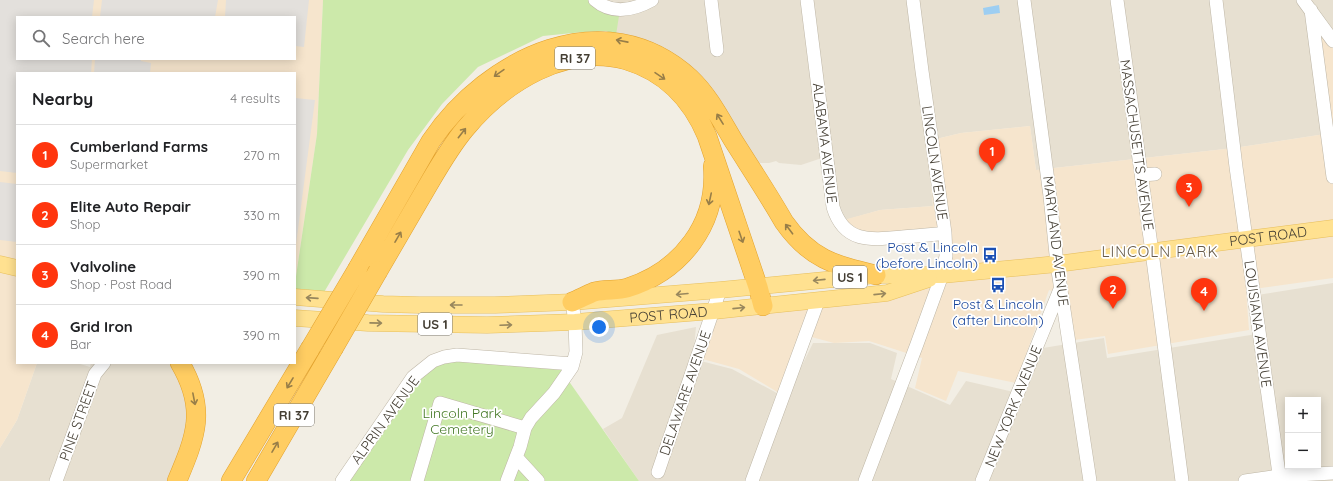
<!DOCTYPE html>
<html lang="en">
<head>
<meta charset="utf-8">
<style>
  body { margin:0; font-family:Quicksand,sans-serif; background:#f2f2f2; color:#202124 }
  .controls { position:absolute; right:12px; bottom:12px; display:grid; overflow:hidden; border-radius:0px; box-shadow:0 2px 10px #0003 }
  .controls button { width:36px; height:36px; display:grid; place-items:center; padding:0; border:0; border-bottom:1px solid #e0e0e0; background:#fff; color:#202124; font:20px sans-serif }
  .you { position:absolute; left:599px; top:327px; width:14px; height:14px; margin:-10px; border:3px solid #fff; border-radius:50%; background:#1a73e8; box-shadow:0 0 0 6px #1a73e833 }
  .badge { display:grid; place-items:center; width:26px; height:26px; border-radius:50%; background:#ff350e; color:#fff; font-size:13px; font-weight:700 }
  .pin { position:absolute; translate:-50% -33px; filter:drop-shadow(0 1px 2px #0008) }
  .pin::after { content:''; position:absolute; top:21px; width:14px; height:12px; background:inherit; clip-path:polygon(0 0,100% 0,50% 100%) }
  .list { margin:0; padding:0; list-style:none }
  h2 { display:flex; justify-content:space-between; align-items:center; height:52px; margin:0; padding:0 16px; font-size:17px }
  h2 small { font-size:13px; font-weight:400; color:#757577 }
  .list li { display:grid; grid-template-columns:26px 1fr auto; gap:12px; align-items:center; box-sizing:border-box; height:60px; padding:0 16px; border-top:1px solid #e0e0e0 }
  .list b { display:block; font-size:15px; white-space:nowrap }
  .list p { margin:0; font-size:13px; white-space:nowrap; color:#757577 }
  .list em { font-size:13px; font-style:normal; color:#757577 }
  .icon { flex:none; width:22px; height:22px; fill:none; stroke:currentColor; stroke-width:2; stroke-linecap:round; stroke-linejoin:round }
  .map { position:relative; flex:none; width:1333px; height:481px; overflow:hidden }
  .search { position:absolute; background:#fff; box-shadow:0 2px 10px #0003; left:16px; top:16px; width:280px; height:44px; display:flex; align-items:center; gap:10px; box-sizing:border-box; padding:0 14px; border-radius:0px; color:#757577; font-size:15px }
  .panel { position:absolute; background:#fff; box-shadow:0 2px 10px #0003; left:16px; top:72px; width:280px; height:292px; border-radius:0px }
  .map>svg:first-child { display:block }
  .residential { fill:#e7e0d1; fill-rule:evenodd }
  .commercial { fill:#f6e5cd; fill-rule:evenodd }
  .green { fill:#cce9aa }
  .parking { fill:#e3e0dc }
  .water { fill:#9dcef2 }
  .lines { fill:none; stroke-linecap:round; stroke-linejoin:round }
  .minor-casing { stroke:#beb6a6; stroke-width:14 }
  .major-casing { stroke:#e7bf5d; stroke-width:17 }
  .highway-casing { stroke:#e2a22e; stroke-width:20 }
  .minor { stroke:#fff; stroke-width:13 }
  .major { stroke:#ffe190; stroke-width:16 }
  .highway { stroke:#ffcd62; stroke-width:19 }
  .highway-bridge-casing { stroke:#e2a22e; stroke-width:20; stroke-linecap:butt }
  .highway-bridge { stroke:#ffcd62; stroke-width:19 }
  .oneway { stroke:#987e48 }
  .oneway2 { stroke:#98875d }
  .labels { text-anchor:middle; stroke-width:3.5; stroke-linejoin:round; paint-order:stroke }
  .shield { fill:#fff; stroke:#7c7870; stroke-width:1 }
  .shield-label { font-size:13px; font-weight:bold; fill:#443e33 }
  .street-label { font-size:14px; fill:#443e33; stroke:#fff }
  .transit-label { font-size:14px; fill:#164399; stroke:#fff; text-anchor:end }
  .park-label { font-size:14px; fill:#437825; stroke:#fff }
  .neighbourhood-label { font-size:15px; letter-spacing:1px; fill:#685c4a; stroke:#fff }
</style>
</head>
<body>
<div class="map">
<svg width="1333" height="481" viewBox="0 0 1333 481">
  <rect width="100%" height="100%" fill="#f2eee4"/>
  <path class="residential" d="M600,0H1333V43L1325,134L1234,148L1036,170L1030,126L961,133L932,140L926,137L933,206L880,210L842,221L825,157L801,165L779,163L776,161L769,163H752L728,126L618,38Z
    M1333,283V481H639L603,429L622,418L657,335L696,327L693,359L732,369L786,398L813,343H870L897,353L891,379L950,405L966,381L1022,394L1043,348L1104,338L1107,358L1263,333L1257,295ZM1288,400H1318V466H1288Z
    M37,363H77L90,367L91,363H182L196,393L178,481H0V448L17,420Z"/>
  <path class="commercial" d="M0,0H323L317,134L295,283V73H17V363H37L17,420L0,448ZM17,17H295V59H17Z
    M1311,15L1333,43V278L1246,290L1249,330L1108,354L1105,336L1066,341L1059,293L1049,290L1016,383L958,371L946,401L915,388L922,358L869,341L834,343L804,335L779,393L739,369L699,358L715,312L947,278L943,231L868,239L842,221L847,219L880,210L933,206L926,136L932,140L961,133L1030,126L1036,170L1234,148L1325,134Z"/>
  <path class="green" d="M323,0H600L610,5L619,16L616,35L606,31L583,32L543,36L478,67L442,104L408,150L323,294H295V283L317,134Z
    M451,360L561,370L639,481H340L423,374L436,363Z"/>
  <path class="parking" d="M0,0H94L92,17H17V59H92L91,73H17V173L0,171Z
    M102,0H218L215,17H100Z
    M226,0H309L304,47L295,46V17H225Z
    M95,59H141V61L151,63L150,73H94Z
    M295,98L315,100L295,252Z
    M0,182L17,184V242L0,240Z"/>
  <path class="water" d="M999,5L1000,13L984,15L983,8Z"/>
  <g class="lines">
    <g class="minor-casing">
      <path id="minor" d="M595,0C612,15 634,10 652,0
        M711,0L717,50
        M807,0L833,207C844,243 870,240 902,237C916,236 931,235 945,233
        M1024,0L1050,196L1057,264L1090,481
        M1117,0L1152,252L1182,481
        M1216,0L1236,167L1280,481
        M1303,0L1333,41
        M1311,10L1333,177
        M1142,175L1155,174
        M516,457L538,481
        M658,472L720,290
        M56,481L95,374L104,363
        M342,481L413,377L433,361L444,357L457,355L573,364
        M417,481L440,403L525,428
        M507,481L520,447L525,428L531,418L554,393L572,367L576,352L575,322L572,302
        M752,481L818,301
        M865,481L917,344L942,275L946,256L945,233L922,71L913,0
        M982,481L1061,287
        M1245,481L1279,476L1333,473"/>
    </g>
    <g class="major-casing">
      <g id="major">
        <path d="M0,264L17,268"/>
        <path id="s1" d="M295,297L383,304L419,305H495L572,302L720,290L876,275H942L1057,264L1247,239L1333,228"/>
        <path id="s2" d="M295,318L368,323L487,325L575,322L714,311L887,293L929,279"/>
      </g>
    </g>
    <g class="highway-casing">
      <path id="highway" d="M358,268L431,141C487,58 605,0 690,78C708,95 720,118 733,140C750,167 768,194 784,222C810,259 834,265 876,275
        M378,271C393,245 409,218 424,192C437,170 449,148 465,129C503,83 566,43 626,60C666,72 692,100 707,136L758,287L763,306
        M572,302C579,299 587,295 594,292C605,289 617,291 627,288C681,271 718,224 713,166
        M177,481C196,436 207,409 180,363
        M231,481L310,349
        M256,481L333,349"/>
    </g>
    <use href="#minor" class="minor"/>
    <use href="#major" class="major"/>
    <use href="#highway" class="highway"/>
    <g class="highway-bridge-casing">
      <path id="highway-bridge" d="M310,349L358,268
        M333,349L378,271"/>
    </g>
    <use href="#highway-bridge" class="highway-bridge"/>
  </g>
  <defs><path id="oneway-shaft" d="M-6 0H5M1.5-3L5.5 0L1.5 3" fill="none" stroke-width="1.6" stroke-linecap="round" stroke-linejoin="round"/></defs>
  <g class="oneway">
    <use href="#oneway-shaft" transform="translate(622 41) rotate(-169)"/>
    <use href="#oneway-shaft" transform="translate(499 73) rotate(145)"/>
    <use href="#oneway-shaft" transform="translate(660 76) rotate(34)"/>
    <use href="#oneway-shaft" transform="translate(720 119) rotate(-122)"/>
    <use href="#oneway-shaft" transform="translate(462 133) rotate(-52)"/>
    <use href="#oneway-shaft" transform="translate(710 199) rotate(102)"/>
    <use href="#oneway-shaft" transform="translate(789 229) rotate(-127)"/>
    <use href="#oneway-shaft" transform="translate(398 237) rotate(-60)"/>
    <use href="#oneway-shaft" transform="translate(741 237) rotate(71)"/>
    <use href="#oneway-shaft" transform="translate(290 383) rotate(121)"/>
    <use href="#oneway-shaft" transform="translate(194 399) rotate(79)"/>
    <use href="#oneway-shaft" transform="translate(275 447) rotate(-60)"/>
  </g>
  <g class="oneway2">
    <use href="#oneway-shaft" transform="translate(819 280) rotate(174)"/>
    <use href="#oneway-shaft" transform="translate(682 294) rotate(175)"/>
    <use href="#oneway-shaft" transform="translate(880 294) rotate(-6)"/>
    <use href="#oneway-shaft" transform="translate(312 298) rotate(-176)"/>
    <use href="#oneway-shaft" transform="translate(456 305) rotate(-180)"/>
    <use href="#oneway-shaft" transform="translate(739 308) rotate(-6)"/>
    <use href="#oneway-shaft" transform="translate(376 323) rotate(1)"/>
    <use href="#oneway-shaft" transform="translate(506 325) rotate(-2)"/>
  </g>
  <defs>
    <g id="bus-bare" transform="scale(1.2)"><path d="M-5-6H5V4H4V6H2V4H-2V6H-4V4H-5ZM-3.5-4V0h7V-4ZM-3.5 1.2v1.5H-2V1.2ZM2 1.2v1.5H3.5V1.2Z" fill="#1a4fb4" stroke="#fff" stroke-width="2.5" paint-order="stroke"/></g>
  </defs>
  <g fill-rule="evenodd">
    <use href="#bus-bare" x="990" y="255"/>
    <use href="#bus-bare" x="998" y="285"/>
  </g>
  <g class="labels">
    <g class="shield">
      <rect x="555" y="47" width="40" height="22" rx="3"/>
      <rect x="833" y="266" width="34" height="22" rx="3"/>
      <rect x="418" y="313" width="34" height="22" rx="3"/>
      <rect x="274" y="404" width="40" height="22" rx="3"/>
    </g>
    <g class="shield-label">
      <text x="575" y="63">RI 37</text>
      <text x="850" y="282">US 1</text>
      <text x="435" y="329">US 1</text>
      <text x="294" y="420">RI 37</text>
    </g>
    <g class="street-label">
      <text transform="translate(825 143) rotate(83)" y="5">ALABAMA AVENUE</text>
      <text transform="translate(1137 145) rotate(82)" y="5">MASSACHUSETTS AVENUE</text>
      <text transform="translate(935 163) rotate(82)" y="5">LINCOLN AVENUE</text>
      <text dy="5" stroke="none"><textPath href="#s1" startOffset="977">POST ROAD</textPath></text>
      <text transform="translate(1056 241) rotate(83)" y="5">MARYLAND AVENUE</text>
      <text dy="5" stroke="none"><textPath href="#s2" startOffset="374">POST ROAD</textPath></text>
      <text transform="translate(1258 324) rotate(82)" y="5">LOUISIANA AVENUE</text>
      <text transform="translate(685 393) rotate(-71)" y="5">DELAWARE AVENUE</text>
      <text transform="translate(1013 406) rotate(-68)" y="5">NEW YORK AVENUE</text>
      <text transform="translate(385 420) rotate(-54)" y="5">ALPRIN AVENUE</text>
      <text transform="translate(78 421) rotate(-70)" y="5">PINE STREET</text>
    </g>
    <g class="transit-label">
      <text x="978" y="252">Post &amp; Lincoln<tspan x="978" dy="16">(before Lincoln)</tspan></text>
      <text x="998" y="309" text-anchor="middle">Post &amp; Lincoln<tspan x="998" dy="16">(after Lincoln)</tspan></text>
    </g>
    <g class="park-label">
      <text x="462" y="418">Lincoln Park<tspan x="462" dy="16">Cemetery</tspan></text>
    </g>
    <g class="neighbourhood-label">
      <text x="1160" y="257">LINCOLN PARK</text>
    </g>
  </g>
</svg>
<div class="controls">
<button>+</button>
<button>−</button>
</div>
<div class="you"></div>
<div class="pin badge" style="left:992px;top:171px">1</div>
<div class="pin badge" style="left:1113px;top:309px">2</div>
<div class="pin badge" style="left:1189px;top:207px">3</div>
<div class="pin badge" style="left:1204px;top:311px">4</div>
<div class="search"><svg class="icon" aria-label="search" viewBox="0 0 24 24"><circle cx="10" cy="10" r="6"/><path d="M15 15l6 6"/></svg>Search here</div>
<section class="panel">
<h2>Nearby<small>4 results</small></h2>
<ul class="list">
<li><span class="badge">1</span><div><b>Cumberland Farms</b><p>Supermarket</p></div><em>270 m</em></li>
<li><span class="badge">2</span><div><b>Elite Auto Repair</b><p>Shop</p></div><em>330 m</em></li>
<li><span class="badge">3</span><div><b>Valvoline</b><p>Shop · Post Road</p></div><em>390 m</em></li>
<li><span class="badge">4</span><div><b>Grid Iron</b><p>Bar</p></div><em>390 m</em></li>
</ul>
</section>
</div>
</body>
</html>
